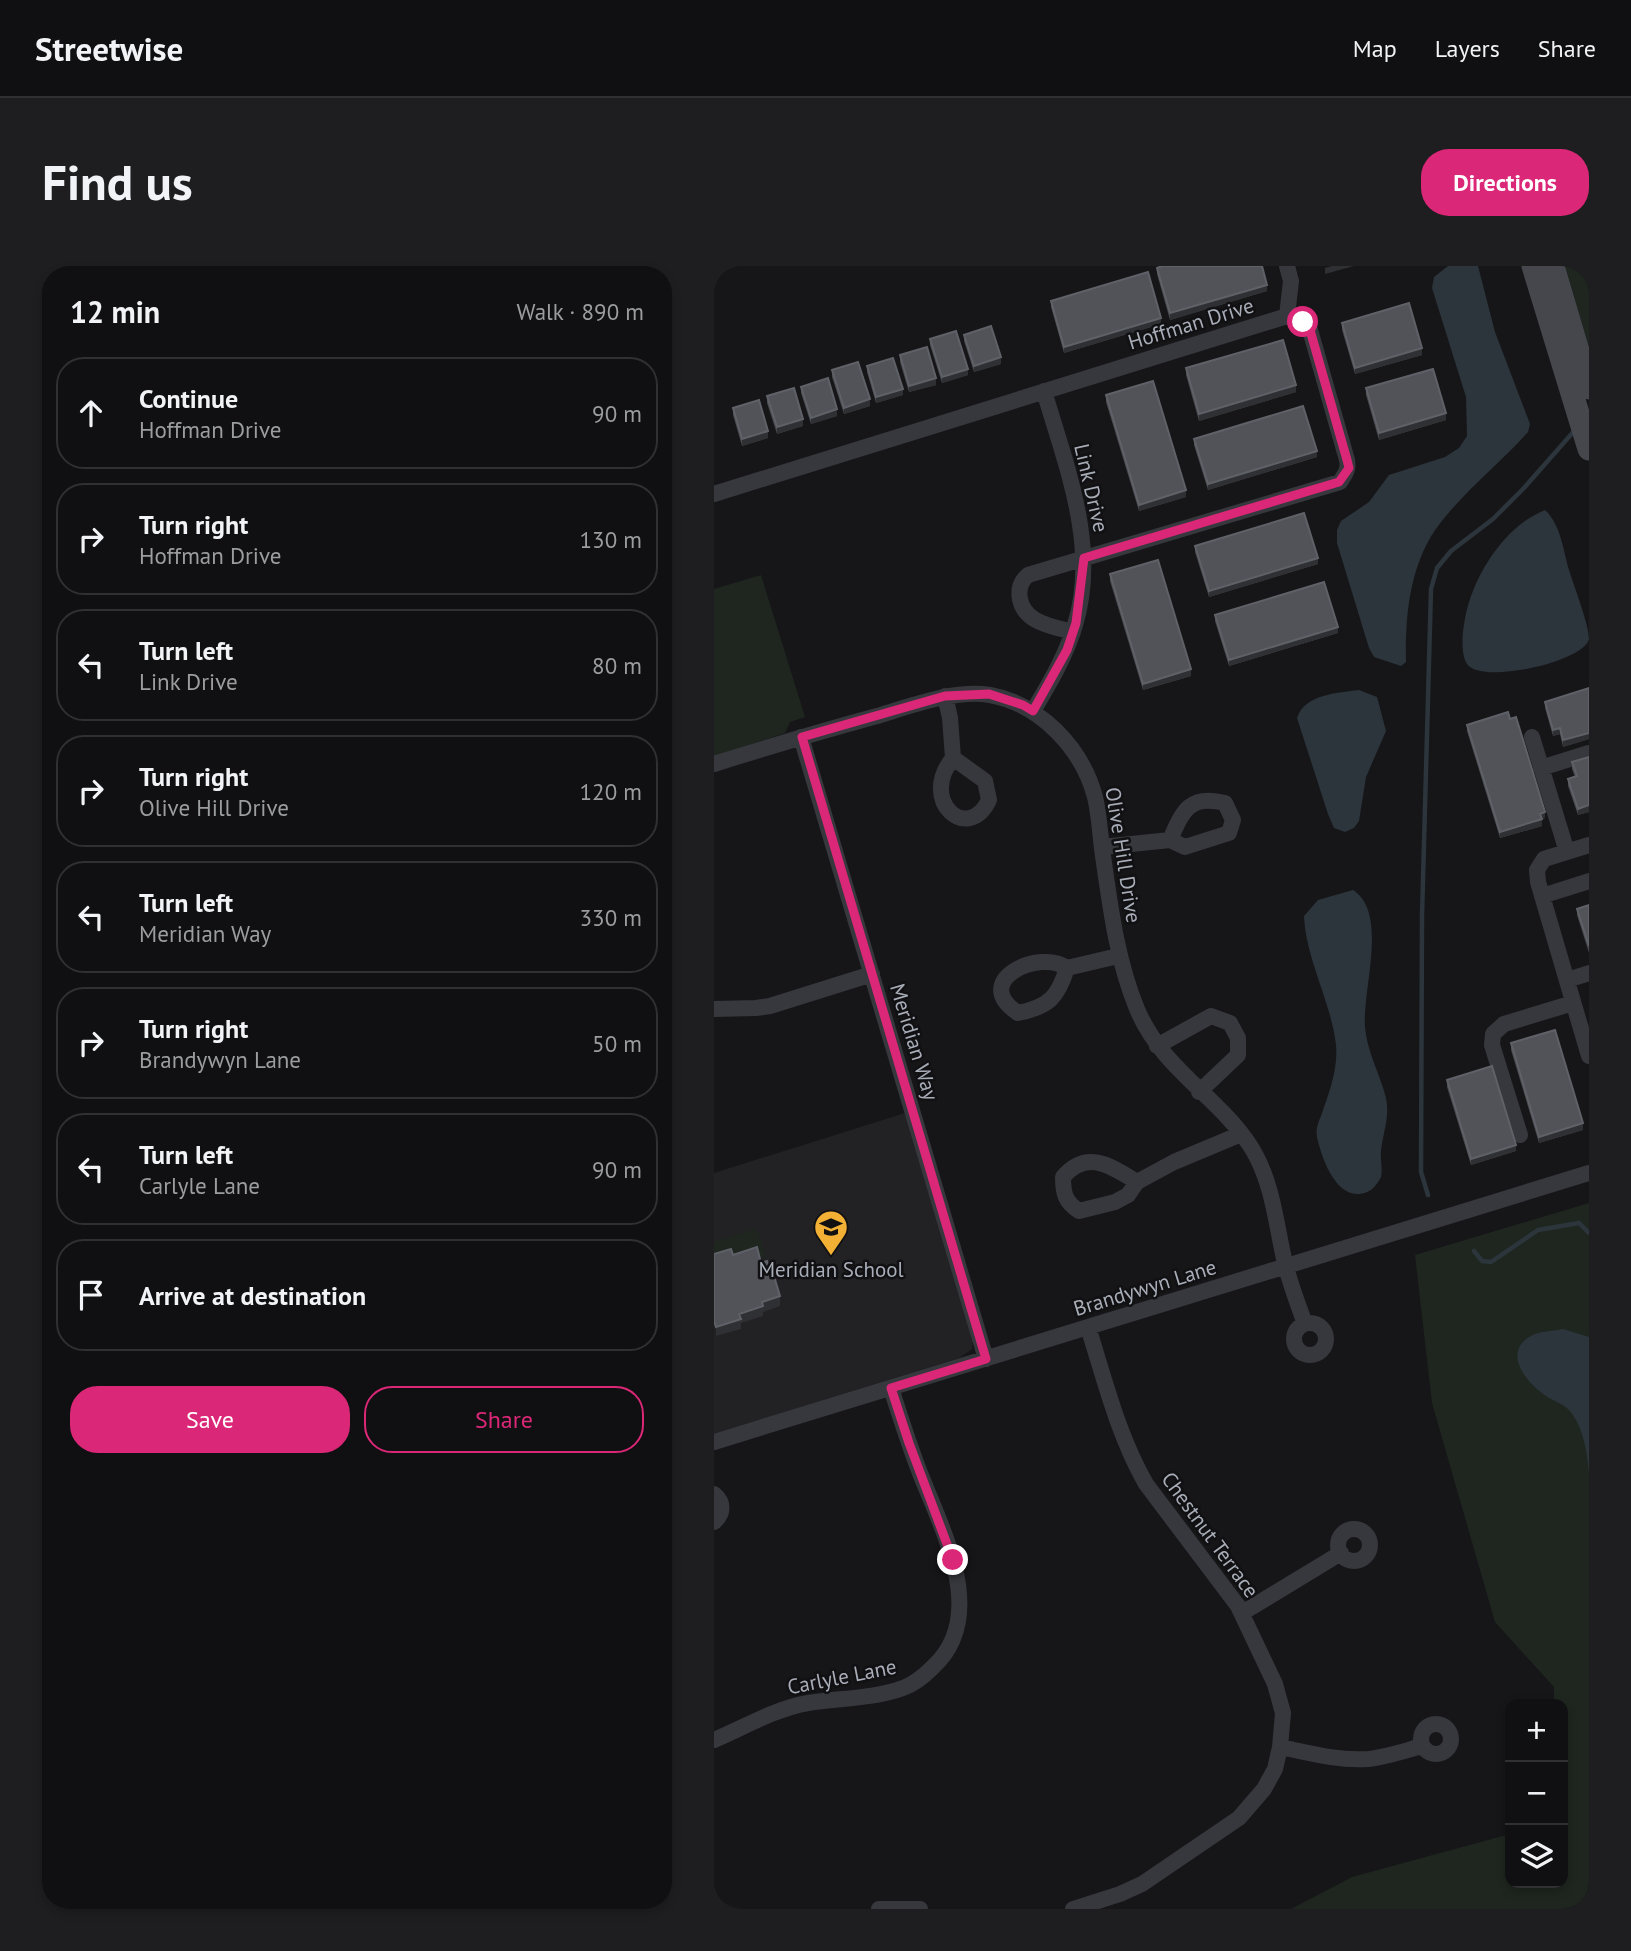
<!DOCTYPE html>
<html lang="en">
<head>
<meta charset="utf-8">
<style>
  body { margin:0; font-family:"PT Sans",sans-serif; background:#1e1e20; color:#f1f3f6 }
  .controls { position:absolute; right:21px; bottom:21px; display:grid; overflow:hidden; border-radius:14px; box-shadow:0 4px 10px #0003 }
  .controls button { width:63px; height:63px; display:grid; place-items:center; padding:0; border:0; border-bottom:2px solid #303032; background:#101012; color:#f1f3f6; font:35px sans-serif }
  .stop { position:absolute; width:21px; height:21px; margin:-16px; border:5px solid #db2777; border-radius:50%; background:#fff }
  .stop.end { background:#db2777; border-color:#fff; box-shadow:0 2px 7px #0008 }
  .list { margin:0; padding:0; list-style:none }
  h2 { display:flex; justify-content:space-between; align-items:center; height:91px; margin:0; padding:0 28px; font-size:30px }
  h2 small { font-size:23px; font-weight:400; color:#9c9d9f }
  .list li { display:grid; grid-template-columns:46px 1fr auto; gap:21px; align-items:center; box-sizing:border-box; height:112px; margin:0 14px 14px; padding:0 14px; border:2px solid #303032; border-radius:28px }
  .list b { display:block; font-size:26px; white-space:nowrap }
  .list p { margin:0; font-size:23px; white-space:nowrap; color:#9c9d9f }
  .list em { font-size:23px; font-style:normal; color:#9c9d9f }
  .actions { display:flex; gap:14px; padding:21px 28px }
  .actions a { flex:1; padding:16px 0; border:2px solid #db2777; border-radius:28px; text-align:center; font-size:24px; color:#db2777 }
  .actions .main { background:#db2777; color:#fff }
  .icon { flex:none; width:38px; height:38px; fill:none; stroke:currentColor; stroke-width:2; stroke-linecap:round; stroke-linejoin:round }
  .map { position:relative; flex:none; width:875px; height:1643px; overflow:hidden; border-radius:28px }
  header { display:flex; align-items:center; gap:42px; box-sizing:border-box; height:98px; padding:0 35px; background:#101012; border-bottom:2px solid #303032 }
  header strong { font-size:33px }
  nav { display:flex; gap:38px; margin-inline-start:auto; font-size:24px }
  .intro { display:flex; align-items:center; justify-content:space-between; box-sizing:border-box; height:168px; padding:0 42px }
  h1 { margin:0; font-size:49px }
  .button { padding:18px 32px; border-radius:28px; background:#db2777; color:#fff; font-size:24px; font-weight:700 }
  main { display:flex; gap:42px; padding:0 42px }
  aside { flex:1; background:#101012; border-radius:28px; box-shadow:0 4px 10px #0003 }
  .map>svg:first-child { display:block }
  .built { fill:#222225 }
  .green { fill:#1e261f }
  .water { fill:#2c353c }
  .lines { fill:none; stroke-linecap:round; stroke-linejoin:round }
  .stream { stroke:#2c353c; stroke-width:4.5 }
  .street { stroke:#37383d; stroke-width:16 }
  .secondary { stroke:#45474d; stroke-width:23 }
  .wall { fill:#47494d }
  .shaded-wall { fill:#2f3033 }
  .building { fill:#525359; stroke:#5f6168; stroke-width:2 }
  .route { stroke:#db2777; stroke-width:9 }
  .labels { text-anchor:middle; stroke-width:5; stroke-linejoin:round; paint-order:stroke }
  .street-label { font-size:21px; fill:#a8adb8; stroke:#111113 }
  .poi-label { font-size:21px; fill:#a8adb8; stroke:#111113 }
</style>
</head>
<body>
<header>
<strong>Streetwise</strong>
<nav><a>Map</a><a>Layers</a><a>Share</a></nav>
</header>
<div class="intro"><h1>Find us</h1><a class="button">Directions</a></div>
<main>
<aside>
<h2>12 min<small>Walk · 890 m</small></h2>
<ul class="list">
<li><svg class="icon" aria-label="ahead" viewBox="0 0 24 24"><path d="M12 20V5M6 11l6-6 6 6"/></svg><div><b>Continue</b><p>Hoffman Drive</p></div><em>90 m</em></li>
<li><svg class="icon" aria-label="right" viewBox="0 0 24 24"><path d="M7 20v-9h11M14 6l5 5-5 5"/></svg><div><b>Turn right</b><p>Hoffman Drive</p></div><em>130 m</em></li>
<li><svg class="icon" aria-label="left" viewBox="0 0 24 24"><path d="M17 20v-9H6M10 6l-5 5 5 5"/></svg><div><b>Turn left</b><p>Link Drive</p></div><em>80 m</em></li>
<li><svg class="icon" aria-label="right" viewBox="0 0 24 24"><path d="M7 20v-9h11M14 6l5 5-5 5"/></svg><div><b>Turn right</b><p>Olive Hill Drive</p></div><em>120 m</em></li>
<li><svg class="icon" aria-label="left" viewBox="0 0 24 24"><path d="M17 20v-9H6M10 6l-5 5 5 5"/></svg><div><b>Turn left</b><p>Meridian Way</p></div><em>330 m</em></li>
<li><svg class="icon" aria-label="right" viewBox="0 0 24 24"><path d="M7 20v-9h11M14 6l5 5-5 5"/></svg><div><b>Turn right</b><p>Brandywyn Lane</p></div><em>50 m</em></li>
<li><svg class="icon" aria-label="left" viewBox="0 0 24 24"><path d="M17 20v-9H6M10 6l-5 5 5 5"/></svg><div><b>Turn left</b><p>Carlyle Lane</p></div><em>90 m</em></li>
<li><svg class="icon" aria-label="arrive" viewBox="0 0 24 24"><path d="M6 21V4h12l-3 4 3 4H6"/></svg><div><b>Arrive at destination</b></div></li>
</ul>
<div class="actions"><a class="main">Save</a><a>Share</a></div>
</aside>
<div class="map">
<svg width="875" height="1643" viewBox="0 0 875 1643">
  <rect width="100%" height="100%" fill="#161618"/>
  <path class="built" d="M191,847L259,1074L258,1083L245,1092L0,1168V907Z"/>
  <path class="green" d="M851,0H875V81Z
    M47,309L91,451L76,456L71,467L0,491V323Z
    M875,937V1643H577L638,1611L796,1568V1617H849V1438H840V1421L781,1356L718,1137L701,989Z
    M41,963L45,968L52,991L0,998V976Z"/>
  <path class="water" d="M734,0H764L781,66L816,158L814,166C786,197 753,223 727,256C696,295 691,348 692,396L687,400L660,391L655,382L623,277V264L627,255L655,236L675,209L731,191L745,182L753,170L752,131L718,22L720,11Z
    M831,244C848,260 849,286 856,307C861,323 875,359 875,373C870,396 767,419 753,398C743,382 752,341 759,325C772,292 798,257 831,244Z
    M645,424L663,431L672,465L652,511L645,555L640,562L631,566L620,562L614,548L583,452C591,428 623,427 645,424Z
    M639,624C675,647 648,724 651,761C653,786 666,808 672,832C676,850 669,867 667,885C666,893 669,903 667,911C664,917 659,924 653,926C624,938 608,894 603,871C601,860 607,852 610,841C617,822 624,799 622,779C617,735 592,694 590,650L604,634Z
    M849,1063L875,1071V1207C873,1186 870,1163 856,1145C849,1137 836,1134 828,1127C810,1114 789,1085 817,1070C826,1065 839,1065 849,1063Z"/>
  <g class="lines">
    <path class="stream" d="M714,929L707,906L708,650L717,323L723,302L737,285L779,253L810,222L861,164
      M760,985L768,995L777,996L824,964L865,957L875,967"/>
    <path class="street" d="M573,0L577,15L573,50
      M0,228L573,50L583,52L596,64L633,194C635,204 631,208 626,216L314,309C300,321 304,343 320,353C331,360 347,363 359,366
      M231,430L236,452L239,492C204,535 254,578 275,534L271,515L239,492
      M319,445C335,418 352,390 361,359C385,281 352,200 330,125
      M87,471L272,1093
      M818,471L853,586
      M0,498C54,481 108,465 163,450C196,440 242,423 276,429C326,438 368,482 381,531C385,548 386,566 388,583C396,638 402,692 423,743C448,803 504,830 537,881C559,916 562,959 571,997C576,1018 584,1038 591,1058
      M827,502L875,487
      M875,579L830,593L823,604L824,616L875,790
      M388,581L456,574L471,581L515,567L519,554L511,537C476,528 469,544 456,574
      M828,630L875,615
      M353,702C344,731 335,741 304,747C255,715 326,682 353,702L404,690
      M853,714L875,707
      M0,743L42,742L56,740L158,708
      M443,780L497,750L516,757L524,772V789L485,826
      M806,869L778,779L779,768L790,758L859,737
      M423,916C397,900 373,883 349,911C349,927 351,936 365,945L401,936L414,929L423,916L460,896L527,868
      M580 1073a16 16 0 1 1 32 0a16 16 0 1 1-32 0Z
      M0,1176L875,907
      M0,1228C10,1236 10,1247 0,1256
      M624 1279a16 16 0 1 1 32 0a16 16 0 1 1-32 0Z
      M528,1347L627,1287
      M707 1473a15 15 0 1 1 30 0a15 15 0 1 1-30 0Z
      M0,1474C31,1461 60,1443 94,1437C125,1432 159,1433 189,1422C201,1418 210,1410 219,1401C275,1350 228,1264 206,1207C195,1179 186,1150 177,1122
      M566,1481C595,1487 624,1495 654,1493C672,1491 690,1485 708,1480
      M165,1643H206
      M359,1643L406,1628L428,1618L525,1552L550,1523L561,1503L566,1481L569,1447L561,1418L524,1340L432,1218C404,1169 391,1115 374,1061"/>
    <path class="secondary" d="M819,0L875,183
      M839,0L875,122"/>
  </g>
  <path class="wall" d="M443,2L553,25L456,54L443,8Z
    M337,35L447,58L350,87L337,41Z
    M628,57L708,89L641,108L628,64Z
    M250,69L287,98L260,106L250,75Z
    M216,73L254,109L228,117L216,79Z
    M186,89L222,119L195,126L186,96Z
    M153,100L189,129L162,137L153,106Z
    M472,102L582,126L485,155L472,109Z
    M118,104L156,140L130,148L118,111Z
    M87,121L123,150L97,158L87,127Z
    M652,122L732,154L665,174L652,129Z
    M392,129L472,231L425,245L392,136Z
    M53,130L89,160L63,168L53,137Z
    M19,142L54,172L28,180L19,149Z
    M480,173L603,191L494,224L480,179Z
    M481,280L604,298L495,331L481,286Z
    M396,308L477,410L429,424L396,315Z
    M501,349L624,367L515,400L501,355Z
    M875,422V473L849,481L846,468L839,470L831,442V436Z
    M753,459L831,552L828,553V560L786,572L753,465Z
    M875,491V546L864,549L854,520V513L861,511L858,503V496Z
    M875,639V687L863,649V643Z
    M797,777L869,864L825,877L797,784Z
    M733,814L802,885L757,899L733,821Z"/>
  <path class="shaded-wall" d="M618,0H640L611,8V2Z
    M553,19V25L456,54V47Z
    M447,52V58L350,87V81Z
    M708,82V89L641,108V102Z
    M287,91V98L260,106V100Z
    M254,103V109L228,117V111Z
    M222,112V119L195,126V120Z
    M582,119V126L485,155V148Z
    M189,123V129L162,137V131Z
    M156,133V140L130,148V142Z
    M123,143V150L97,158V152Z
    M732,147V154L665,174V167Z
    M89,153V160L63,168V161Z
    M54,165V172L28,180V173Z
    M603,185V191L494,224V218Z
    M472,224V231L425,245V239Z
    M604,292V298L495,331V325Z
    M624,361V367L515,400V394Z
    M477,403V410L429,424V418Z
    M846,462V468L839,470V464Z
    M875,467V473L849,481V474Z
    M875,539V546L864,549V543Z
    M831,546V552L828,553V560L786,572V566Z
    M869,857V864L825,877V871Z
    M802,879V885L757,899V893Z
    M66,1030V1040L49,1046V1050L27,1057V1063L2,1070V1061L48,1036Z"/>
  <path class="building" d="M448,0H548L553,19L456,47L443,2Z
    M434,6L447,52L350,81L337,35Z
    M695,37L708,82L641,102L628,57Z
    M277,60L287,91L260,100L250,69Z
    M242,65L254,103L228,111L216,73Z
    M569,74L582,119L485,148L472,102Z
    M213,81L222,112L195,120L186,89Z
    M179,92L189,123L162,131L153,100Z
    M144,96L156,133L130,142L118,104Z
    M719,103L732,147L665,167L652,122Z
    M114,112L123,143L97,152L87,121Z
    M439,115L472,224L425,239L392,129Z
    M80,122L89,153L63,161L53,130Z
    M45,134L54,165L28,173L19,142Z
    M589,140L603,185L494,218L480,173Z
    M590,247L604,292L495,325L481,280Z
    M444,294L477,403L429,418L396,308Z
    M610,316L624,361L515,394L501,349Z
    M875,422V467L849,474L846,462L839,464L831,436Z
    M794,446L796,453L802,451L831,546L826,548L828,553L786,566L753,459Z
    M875,491V539L864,543L854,513L863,510L858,496Z
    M875,639V680L863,643Z
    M841,764L869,857L825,871L797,777Z
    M778,800L802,879L757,893L733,814Z
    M43,981L47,997L53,995L57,1008L59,1007L66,1030L48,1036L49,1040L25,1048L27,1053L2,1061L0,1055V988L17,983L19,989Z"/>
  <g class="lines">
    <path class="route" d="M239,1294L195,1177L177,1122L272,1093L88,471L231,430L275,428L309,439L319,445L353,384L362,357L370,292L625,216L635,202L633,194L596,64L589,56"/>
  </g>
  <defs>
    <g id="school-pin" transform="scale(1.75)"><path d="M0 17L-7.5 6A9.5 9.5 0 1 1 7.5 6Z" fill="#f2b134" stroke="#111113"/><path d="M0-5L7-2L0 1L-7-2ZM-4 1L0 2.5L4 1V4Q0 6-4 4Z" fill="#111"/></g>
  </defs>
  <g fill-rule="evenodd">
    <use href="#school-pin" x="117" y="961"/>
  </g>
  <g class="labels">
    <g class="street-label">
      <text transform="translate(477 58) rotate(-17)" y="7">Hoffman Drive</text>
      <text transform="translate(377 222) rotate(77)" y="7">Link Drive</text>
      <text transform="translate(409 589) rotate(81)" y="7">Olive Hill Drive</text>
      <text transform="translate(200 776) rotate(73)" y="7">Meridian Way</text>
      <text transform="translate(431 1022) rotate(-17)" y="7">Brandywyn Lane</text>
      <text transform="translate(496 1269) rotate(54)" y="7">Chestnut Terrace</text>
      <text transform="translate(128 1411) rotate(-11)" y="7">Carlyle Lane</text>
    </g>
    <g class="poi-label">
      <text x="117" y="1011">Meridian School</text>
    </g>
  </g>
</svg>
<div class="controls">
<button>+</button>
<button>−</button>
<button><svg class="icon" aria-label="layers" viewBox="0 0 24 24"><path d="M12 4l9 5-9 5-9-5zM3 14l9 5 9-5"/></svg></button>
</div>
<div class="stop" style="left:589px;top:56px"></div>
<div class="stop end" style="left:239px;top:1294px"></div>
</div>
</main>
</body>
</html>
